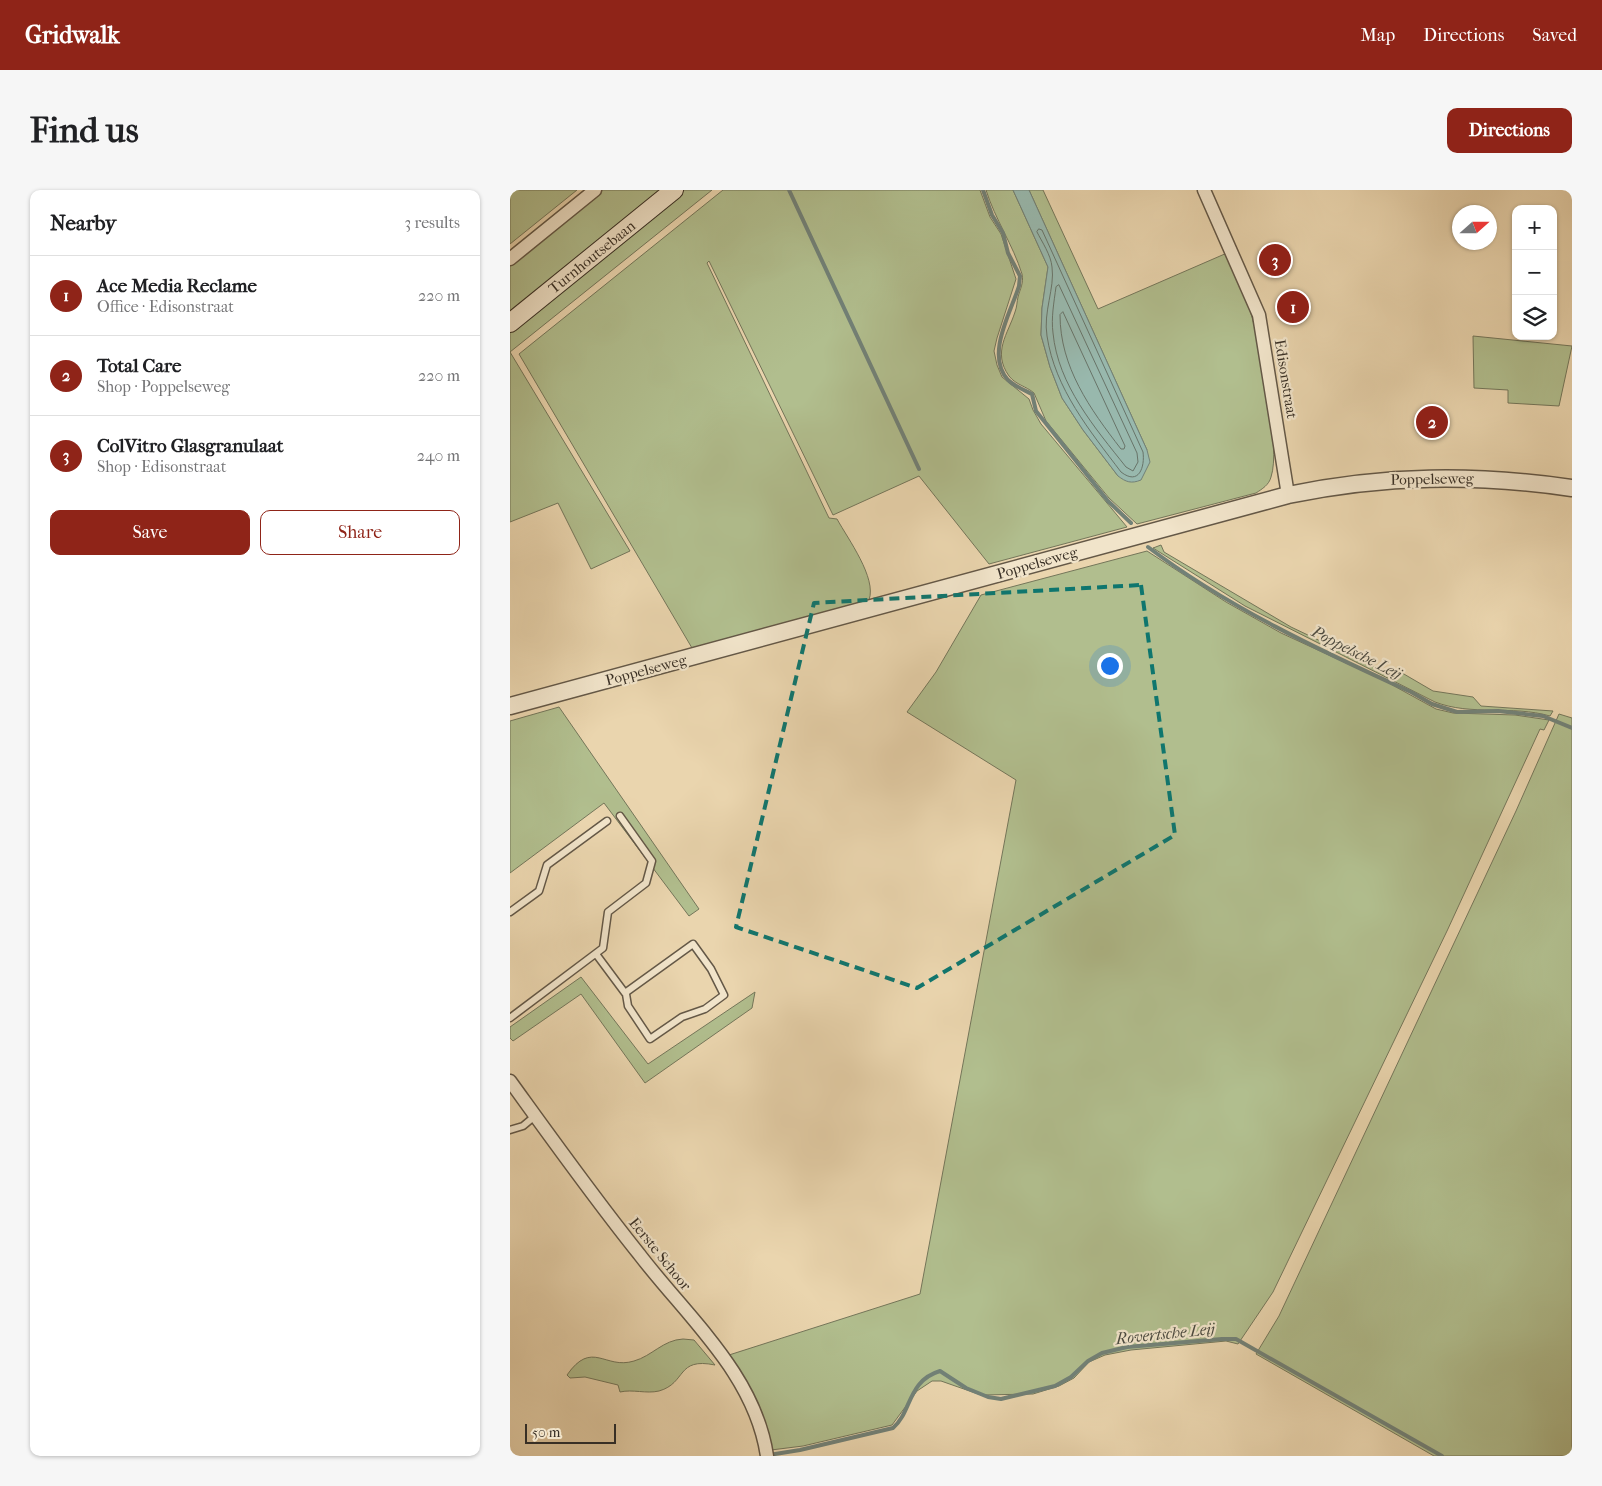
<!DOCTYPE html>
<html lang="en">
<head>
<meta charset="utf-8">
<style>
  body { margin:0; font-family:"IM FELL French Canon",serif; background:#f6f6f6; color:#202124 }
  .controls { position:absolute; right:15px; top:15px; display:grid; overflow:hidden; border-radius:10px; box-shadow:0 1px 4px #0004 }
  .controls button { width:45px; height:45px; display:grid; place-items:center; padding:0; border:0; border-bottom:1px solid #e0e0e0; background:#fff; color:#202124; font:25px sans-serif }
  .compass { position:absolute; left:942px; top:15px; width:45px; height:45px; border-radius:50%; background:#fff; box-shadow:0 1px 4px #0004; rotate:69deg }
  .scale { position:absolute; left:15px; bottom:12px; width:91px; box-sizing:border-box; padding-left:5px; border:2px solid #382f25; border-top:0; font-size:14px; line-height:18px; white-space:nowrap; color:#382f25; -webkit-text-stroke:4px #f1e4ca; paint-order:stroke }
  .you { position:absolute; left:599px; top:475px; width:18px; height:18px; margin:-12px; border:4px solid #fff; border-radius:50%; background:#1a73e8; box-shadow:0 0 0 8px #1a73e833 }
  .badge { display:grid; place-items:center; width:32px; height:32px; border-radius:50%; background:#8f2418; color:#fff; font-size:16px; font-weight:700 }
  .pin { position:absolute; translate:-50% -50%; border:2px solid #fff; box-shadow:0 1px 5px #0006 }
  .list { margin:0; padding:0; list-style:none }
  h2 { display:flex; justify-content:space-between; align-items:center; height:65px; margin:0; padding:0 20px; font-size:21px }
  h2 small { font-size:16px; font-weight:400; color:#757577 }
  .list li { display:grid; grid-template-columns:32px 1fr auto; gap:15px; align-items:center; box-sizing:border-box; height:80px; padding:0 20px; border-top:1px solid #e0e0e0 }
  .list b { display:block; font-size:19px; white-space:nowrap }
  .list p { margin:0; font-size:16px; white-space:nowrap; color:#757577 }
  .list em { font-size:16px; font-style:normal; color:#757577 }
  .actions { display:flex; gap:10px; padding:15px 20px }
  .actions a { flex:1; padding:11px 0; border:1px solid #8f2418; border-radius:10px; text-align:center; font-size:18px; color:#8f2418 }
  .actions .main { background:#8f2418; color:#fff }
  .icon { flex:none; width:28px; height:28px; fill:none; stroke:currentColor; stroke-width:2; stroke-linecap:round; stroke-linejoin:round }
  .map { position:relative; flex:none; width:1062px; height:1266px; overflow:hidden; border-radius:10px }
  header { display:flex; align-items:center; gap:30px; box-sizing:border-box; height:70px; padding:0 25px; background:#8f2418; color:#fff }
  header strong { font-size:24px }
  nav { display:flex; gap:28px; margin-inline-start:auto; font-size:18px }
  .intro { display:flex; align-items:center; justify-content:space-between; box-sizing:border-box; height:120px; padding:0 30px }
  h1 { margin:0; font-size:35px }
  .button { padding:12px 22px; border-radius:10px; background:#8f2418; color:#fff; font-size:18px; font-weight:700 }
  main { display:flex; gap:30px; padding:0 30px }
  aside { flex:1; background:#fff; border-radius:10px; box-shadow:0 1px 4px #0004 }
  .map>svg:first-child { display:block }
  .green { fill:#b1be8e; stroke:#74765a }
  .water { fill:#98b8ad; stroke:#728177 }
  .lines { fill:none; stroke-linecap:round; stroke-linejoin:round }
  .shore { stroke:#687469; stroke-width:1 }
  .stream { stroke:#728177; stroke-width:4 }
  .service-casing { stroke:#645847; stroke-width:9 }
  .minor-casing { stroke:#645847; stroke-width:15 }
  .tertiary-casing { stroke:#645847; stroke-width:19 }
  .secondary-casing { stroke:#382f25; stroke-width:20 }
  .service { stroke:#f1e4ca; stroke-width:6 }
  .minor { stroke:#f1e4ca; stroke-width:12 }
  .tertiary { stroke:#f1e4ca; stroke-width:16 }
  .secondary { stroke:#f1e4ca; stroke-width:18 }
  .marked { fill:none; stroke:#0f766e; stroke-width:4; stroke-dasharray:10 6; stroke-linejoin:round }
  .labels { text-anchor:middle; stroke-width:4.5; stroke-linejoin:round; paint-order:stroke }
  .street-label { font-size:15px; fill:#382f25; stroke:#f1e4ca }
  .water-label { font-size:16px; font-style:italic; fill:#4b4a40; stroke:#f1e4ca }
</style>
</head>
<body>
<header>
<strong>Gridwalk</strong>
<nav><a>Map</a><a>Directions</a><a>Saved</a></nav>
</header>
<div class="intro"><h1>Find us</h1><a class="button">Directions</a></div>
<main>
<aside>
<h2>Nearby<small>3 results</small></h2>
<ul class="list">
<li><span class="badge">1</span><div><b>Ace Media Reclame</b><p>Office · Edisonstraat</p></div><em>220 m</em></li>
<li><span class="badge">2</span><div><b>Total Care</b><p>Shop · Poppelseweg</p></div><em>220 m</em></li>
<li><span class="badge">3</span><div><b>ColVitro Glasgranulaat</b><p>Shop · Edisonstraat</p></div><em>240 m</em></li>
</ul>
<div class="actions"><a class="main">Save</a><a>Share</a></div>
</aside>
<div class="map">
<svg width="1062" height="1266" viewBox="0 0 1062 1266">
  <rect width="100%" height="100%" fill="#ead5ae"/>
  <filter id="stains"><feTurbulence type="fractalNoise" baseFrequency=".004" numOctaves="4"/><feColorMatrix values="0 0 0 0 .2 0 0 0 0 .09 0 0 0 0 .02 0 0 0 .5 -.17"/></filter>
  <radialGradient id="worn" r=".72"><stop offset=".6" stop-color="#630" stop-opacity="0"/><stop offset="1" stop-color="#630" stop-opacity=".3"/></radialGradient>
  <path class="green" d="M0,0H67L0,54Z
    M92,0H154L0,122V75Z
    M173,0H202L0,162L120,361L81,379L48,313L0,332V139Z
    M213,0H470L480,27L491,44L506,89L487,148L484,161L487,175L492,187L519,209L523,220L531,234L617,337L479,374L409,286L323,325L199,71L197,73L319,328L327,329C338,349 367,388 359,410L182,458L9,164Z
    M476,0H503L538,77L532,118L531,145L540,177L552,208L573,240L608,286L637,260L519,0H533L588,119L717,63C726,84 736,105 742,127C751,160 771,258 761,287C759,295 752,299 746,303L627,334L599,308L536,231L524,203C516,196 506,195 499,186C482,162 498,144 505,122C507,117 507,111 508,107C510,99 514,93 512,84C503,55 485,29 476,0Z
    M963,146L1062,156L1049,216L998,213V200L964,198Z
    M651,355L654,362L781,437L882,485L887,480L923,501L963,507L971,516L1043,521L1040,526C1002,515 961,526 925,512L735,416L643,358Z
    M637,361L716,412L771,443L875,491L926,519L943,523L1005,525L1039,530L1034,540L1030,539L937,741L763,1102L728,1154L716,1151L621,1160L595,1165L579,1172L564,1188L549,1196L523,1204L471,1205L431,1191H422L407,1201L382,1235L293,1256L261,1260C255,1221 240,1198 219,1165L410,1104L506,590L397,522L426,482L471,405Z
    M49,517L189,719L179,726L94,613L0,683V531Z
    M1049,524L1062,528V1266H924L746,1164L769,1126L1006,621Z
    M71,787L138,874L245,802L242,818L135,893L71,804L3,851L0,848V837Z
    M173,1149L184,1150L205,1175C166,1167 177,1193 149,1201C136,1204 123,1199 110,1202L108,1195L75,1187L60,1188L57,1185C82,1149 95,1180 124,1171C142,1166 153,1150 173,1149Z"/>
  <path class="water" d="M503,0H519L637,260L640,272L631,290C621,294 616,292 608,286L573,240L552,208L540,177L531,145L532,118L538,77Z"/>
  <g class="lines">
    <path class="shore" d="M529,39L532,40L633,262C635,277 629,296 611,282C580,241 545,199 537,146C533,122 545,98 542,77C541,65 532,52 527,42Z
      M549,95L627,263L628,272L623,281L616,277C585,238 548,195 543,143C541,128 544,112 546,97Z
      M553,122L615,256L614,259H611C580,219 550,177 550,125Z"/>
    <path class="stream" d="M279,0L409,279
      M473,0L482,25L493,43L498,63L510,86L509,96C501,122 475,165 498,190C504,196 514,200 522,204L526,221L598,311L621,333
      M638,357C717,417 811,461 901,502L922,514L947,522L988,521L1033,526L1062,538
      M259,1265L290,1260L383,1238C402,1222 397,1191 430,1181L456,1198L478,1207L491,1209L545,1196L561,1187L578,1171L592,1163L617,1157L712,1149H726L932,1266"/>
    <g class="service-casing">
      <path id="service" d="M0,722L29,701L37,675L97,631
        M86,764L115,803L116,804L118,816L140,849L172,827L195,819L214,805L201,779L183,754L115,803
        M0,828L93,758L98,722L136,693L142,671L110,626
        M0,940L13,936L25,926"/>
    </g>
    <g class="minor-casing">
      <path id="minor" d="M694,0L749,125L778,305
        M0,69L85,0
        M0,891C42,949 84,1008 129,1064C177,1127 245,1184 257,1266"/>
    </g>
    <g class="tertiary-casing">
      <path id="tertiary" d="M0,516L778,305C875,285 964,284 1062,298"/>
    </g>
    <g class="secondary-casing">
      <path id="secondary" d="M0,133L164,0"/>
    </g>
    <use href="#service" class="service"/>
    <use href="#minor" class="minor"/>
    <use href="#tertiary" class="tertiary"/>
    <use href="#secondary" class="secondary"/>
  </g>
  <path class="marked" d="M631,395L665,645L407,798L226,737L304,413Z"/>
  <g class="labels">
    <g class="street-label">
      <text transform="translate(82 67) rotate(-39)" y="5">Turnhoutsebaan</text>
      <text transform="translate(776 189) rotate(81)" y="5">Edisonstraat</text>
      <text transform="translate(922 289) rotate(-1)" y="5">Poppelseweg</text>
      <text transform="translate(527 373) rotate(-16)" y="5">Poppelseweg</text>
      <text transform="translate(136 480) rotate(-15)" y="5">Poppelseweg</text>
      <text transform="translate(150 1064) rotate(51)" y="5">Eerste Schoor</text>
    </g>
    <g class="water-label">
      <text transform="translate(847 462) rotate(27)" y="6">Poppelsche Leij</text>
      <text transform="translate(655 1143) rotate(-6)" y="6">Rovertsche Leij</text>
    </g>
  </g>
  <rect width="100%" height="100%" filter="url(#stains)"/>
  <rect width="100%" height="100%" fill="url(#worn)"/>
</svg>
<div class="controls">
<button>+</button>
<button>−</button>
<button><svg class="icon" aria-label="layers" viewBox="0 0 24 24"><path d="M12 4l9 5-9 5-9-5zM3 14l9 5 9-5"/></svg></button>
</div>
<svg class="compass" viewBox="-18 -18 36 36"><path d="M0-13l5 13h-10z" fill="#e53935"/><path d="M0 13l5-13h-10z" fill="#757577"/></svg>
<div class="scale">50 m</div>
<div class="you"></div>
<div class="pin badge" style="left:783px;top:117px">1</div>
<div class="pin badge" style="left:922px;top:232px">2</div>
<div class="pin badge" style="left:765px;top:70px">3</div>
</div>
</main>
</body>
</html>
